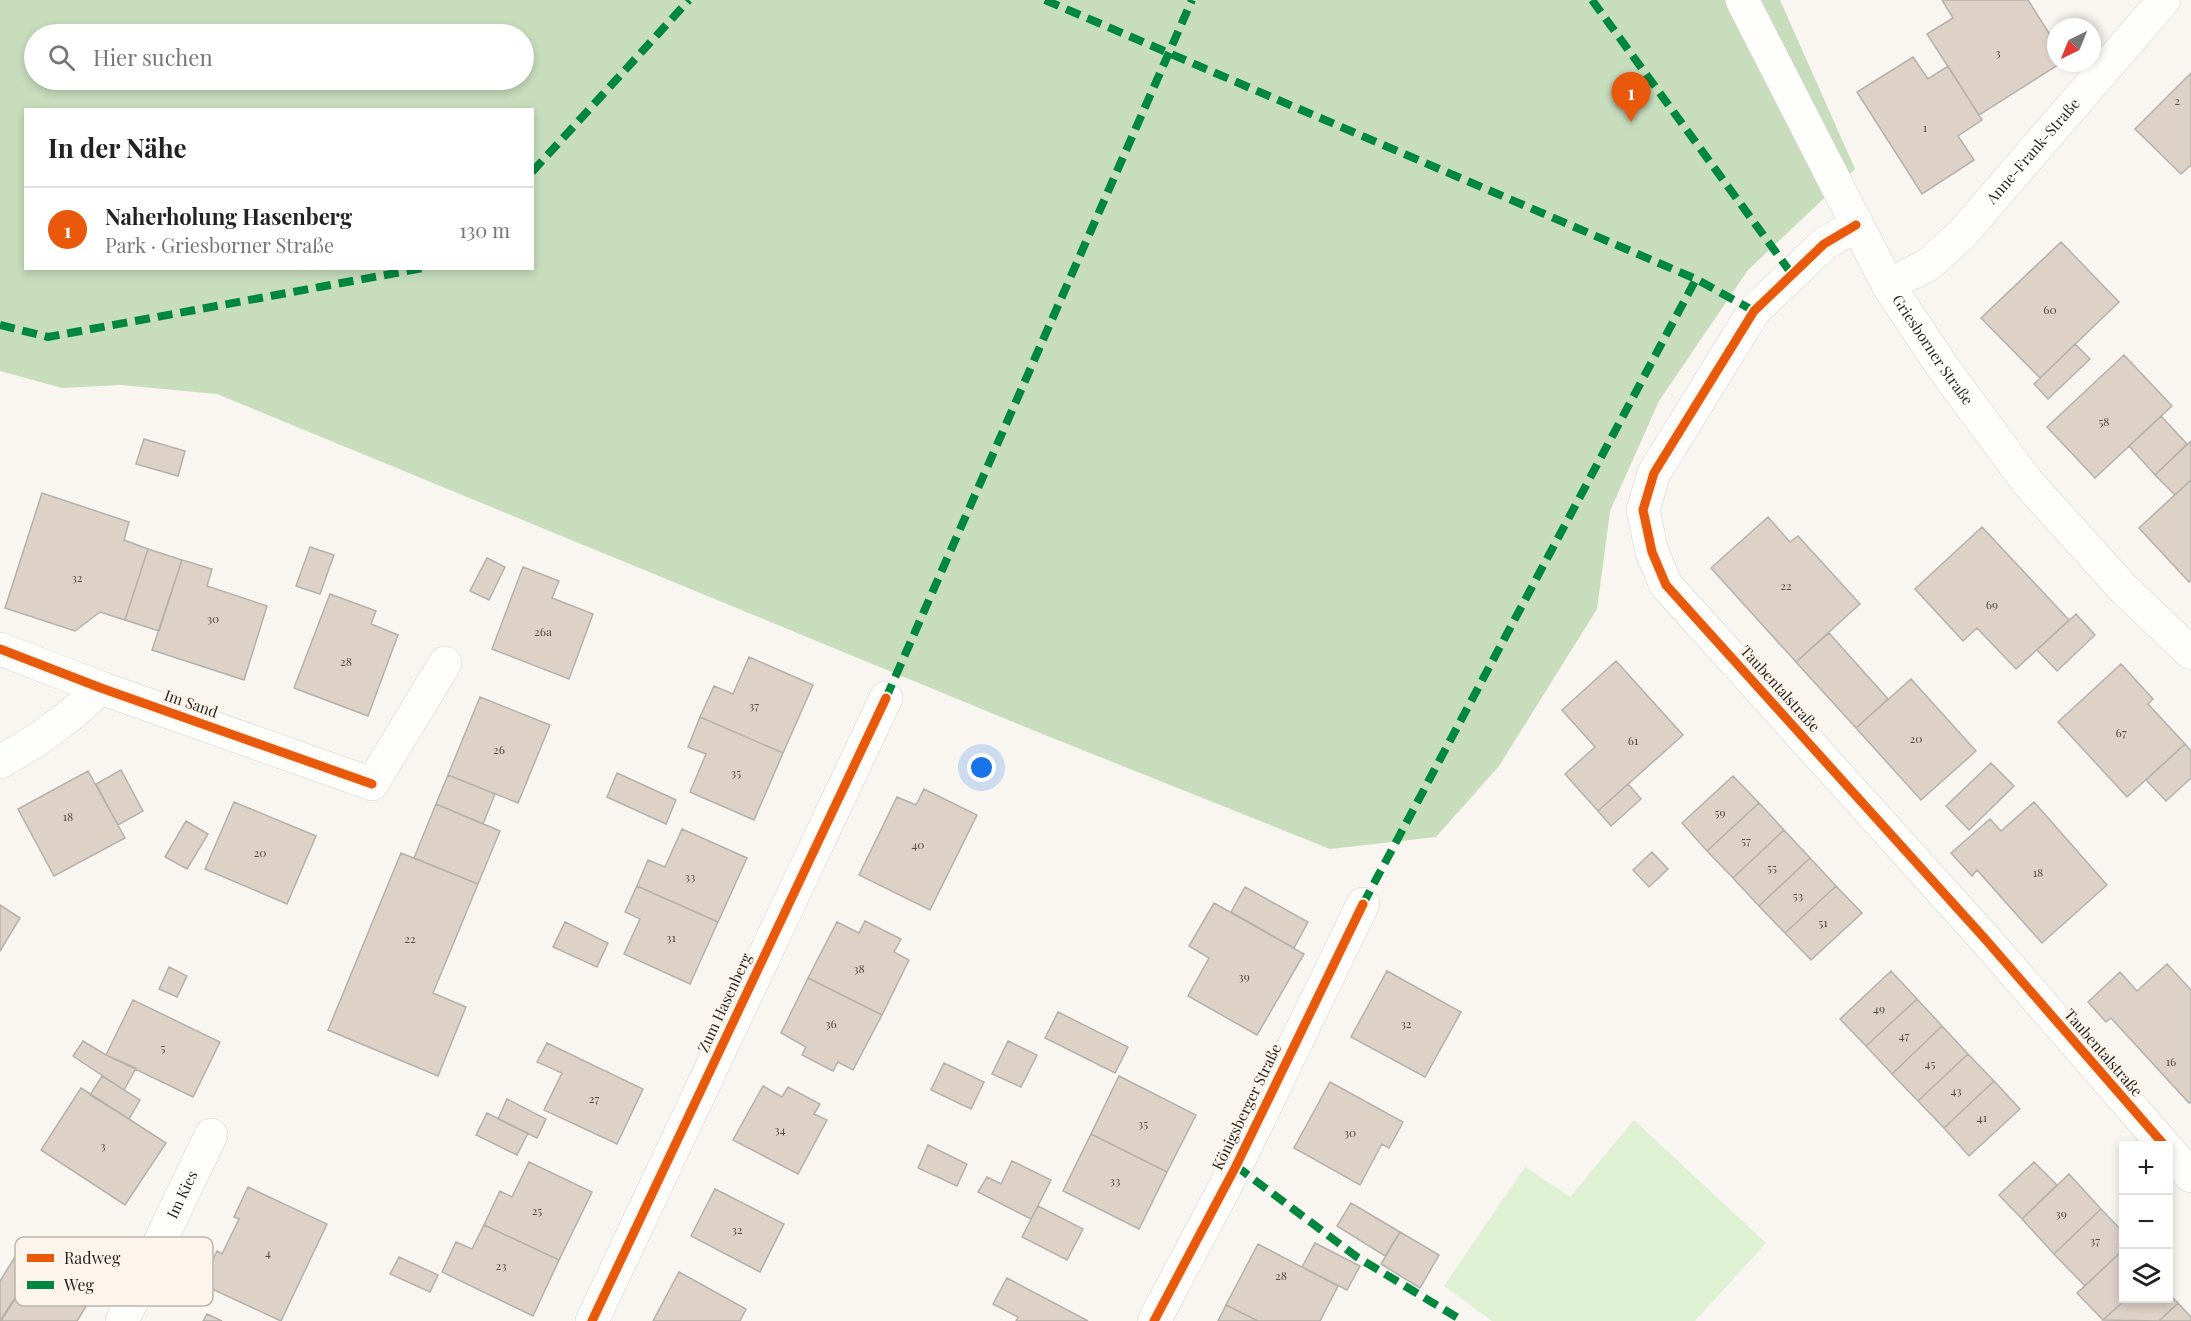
<!DOCTYPE html>
<html lang="de">
<head>
<meta charset="utf-8">
<style>
  body { margin:0; font-family:"Playfair Display",serif; background:#f6f6f6; color:#222 }
  .controls { position:absolute; right:18px; bottom:18px; display:grid; overflow:hidden; border-radius:0px; box-shadow:0 3px 9px #0003 }
  .controls button { width:54px; height:54px; display:grid; place-items:center; padding:0; border:0; border-bottom:2px solid #e0e0e0; background:#fff; color:#222; font:30px sans-serif }
  .compass { position:absolute; left:2047px; top:18px; width:54px; height:54px; border-radius:50%; background:#fff; box-shadow:0 3px 9px #0003; rotate:223deg }
  .you { position:absolute; left:982px; top:768px; width:21px; height:21px; margin:-15px; border:4px solid #fff; border-radius:50%; background:#1a73e8; box-shadow:0 0 0 9px #1a73e833 }
  .badge { display:grid; place-items:center; width:39px; height:39px; border-radius:50%; background:#ea580c; color:#fff; font-size:20px; font-weight:700 }
  .pin { position:absolute; translate:-50% -50px; filter:drop-shadow(0 2px 3px #0008) }
  .pin::after { content:''; position:absolute; top:32px; width:21px; height:18px; background:inherit; clip-path:polygon(0 0,100% 0,50% 100%) }
  .list { margin:0; padding:0; list-style:none }
  h2 { display:flex; justify-content:space-between; align-items:center; height:78px; margin:0; padding:0 24px; font-size:26px }
  h2 small { font-size:20px; font-weight:400; color:#767676 }
  .list li { display:grid; grid-template-columns:39px 1fr auto; gap:18px; align-items:center; box-sizing:border-box; height:84px; padding:0 24px; border-top:2px solid #e0e0e0 }
  .list b { display:block; font-size:22px; white-space:nowrap }
  .list p { margin:0; font-size:20px; white-space:nowrap; color:#767676 }
  .list em { font-size:20px; font-style:normal; color:#767676 }
  .icon { flex:none; width:33px; height:33px; fill:none; stroke:currentColor; stroke-width:2; stroke-linecap:round; stroke-linejoin:round }
  .map { position:relative; flex:none; width:2191px; height:1321px; overflow:hidden }
  .search { position:absolute; background:#fff; box-shadow:0 3px 9px #0003; left:24px; top:24px; width:510px; height:66px; display:flex; align-items:center; gap:15px; box-sizing:border-box; padding:0 21px; border-radius:33px; color:#767676; font-size:22px }
  .panel { position:absolute; background:#fff; box-shadow:0 3px 9px #0003; left:24px; top:108px; width:510px; height:162px; border-radius:0px }
  .map>svg:first-child { display:block }
  .green { fill:#def1d3 }
  .forest { fill:#c7ddbc; fill-rule:evenodd }
  .building { fill:#ded2c6; stroke:#b4b1ad; stroke-width:1.5 }
  .lines { fill:none; stroke-linecap:round; stroke-linejoin:round }
  .minor-casing { stroke:#d6d2ce; stroke-width:34 }
  .minor { stroke:#fefefd; stroke-width:33 }
  .quiet { stroke:#00873e; stroke-width:8; stroke-dasharray:15 8; stroke-linecap:butt }
  .cycleway-casing { stroke:#fdf5ec; stroke-width:13 }
  .cycleway { stroke:#e8590c; stroke-width:9 }
  .labels { text-anchor:middle; stroke-width:6; stroke-linejoin:round; paint-order:stroke }
  .number-label { font-size:12px; fill:#514c46 }
  .street-label { font-size:15px; fill:#221f1c; stroke:#fdf5ec }
  .key { fill:#fdf5ec; stroke:#bbb5ae; stroke-width:1.5 }
  .key-label { font-size:16px; fill:#221f1c }
</style>
</head>
<body>
<div class="map">
<svg width="2191" height="1321" viewBox="0 0 2191 1321">
  <rect width="100%" height="100%" fill="#f9f5f0"/>
  <path class="green" d="M1634,1120L1766,1243L1695,1321H1492L1444,1286L1525,1167L1570,1197Z"/>
  <path class="forest" d="M0,0H1780L1855,169L1748,270L1659,401L1610,511L1597,609L1499,766L1436,837L1330,849L1035,731L217,394L121,385L62,388L0,371ZM34,34H524V80H34ZM26,110H532V268H26Z"/>
  <path class="building" d="M1942,0H2028L2056,44V63H2061L1979,115L1927,34L1953,18Z
    M1913,57L1928,79L1948,66L1982,120L1958,136L1974,160L1922,194L1857,92Z
    M2191,73V165L2181,174L2135,129Z
    M2061,242L2119,302L2040,378L1981,318Z
    M2075,344L2090,359L2048,399L2034,384Z
    M2124,355L2172,406L2095,478L2047,427Z
    M2161,416L2187,444L2155,475L2129,446Z
    M144,439L185,451L178,476L136,464Z
    M2191,441V480L2175,495L2155,475Z
    M2191,480V580L2189,582L2139,528Z
    M42,493L129,522L124,540L148,549L125,620L100,612L75,631L5,608Z
    M1768,517L1790,542L1798,536L1860,604L1796,662L1711,568Z
    M1982,527L2069,620L2016,669L1977,628L1963,641L1915,589Z
    M310,547L334,555L320,594L296,586Z
    M148,549L182,560L159,631L125,620Z
    M487,558L505,567L489,600L470,591Z
    M182,560L212,569L207,586L267,606L244,680L152,650Z
    M523,567L559,581L552,598L593,614L569,679L492,649Z
    M330,594L376,611L371,624L398,635L368,716L294,688Z
    M2076,614L2095,635L2057,671L2037,650Z
    M1829,633L1888,699L1856,728L1796,662Z
    M749,657L813,685L783,753L700,717L714,686L733,694Z
    M1616,661L1683,735L1598,811L1565,774L1595,747L1562,710Z
    M2121,664L2153,699L2148,704L2185,744L2127,797L2058,722Z
    M1911,679L1976,751L1921,800L1856,728Z
    M480,697L550,725L518,803L448,775Z
    M700,717L783,753L754,820L690,792L706,754L688,747Z
    M2185,744L2191,751V778L2166,801L2146,780Z
    M1991,763L2014,786L1969,830L1946,806Z
    M121,770L143,811L118,825L96,784Z
    M88,771L125,838L54,876L18,809Z
    M617,773L676,800L666,824L607,797Z
    M448,775L495,794L483,824L436,804Z
    M1733,776L1759,803L1707,851L1682,823Z
    M1628,784L1641,799L1611,826L1598,811Z
    M924,789L977,815L930,910L859,875L897,797L916,805Z
    M234,802L316,836L287,904L205,869Z
    M2034,802L2107,885L2042,943L1977,870L1972,876L1951,853L1990,819L2001,831Z
    M1759,803L1784,830L1733,878L1707,851Z
    M436,804L500,831L478,884L414,858Z
    M186,821L208,834L187,869L165,857Z
    M682,829L747,858L718,922L637,886L648,860L665,867Z
    M1784,830L1810,858L1759,906L1733,878Z
    M1652,852L1668,869L1649,887L1633,870Z
    M401,853L478,884L433,993L466,1007L438,1076L328,1030Z
    M1810,858L1836,886L1785,933L1759,906Z
    M637,886L718,922L690,984L624,954L640,919L625,912Z
    M1836,886L1862,913L1811,960L1785,933Z
    M1245,887L1308,922L1294,948L1231,912Z
    M1214,903L1304,954L1257,1035L1188,996L1209,958L1189,946Z
    M0,905L20,918L0,951Z
    M865,921L901,939L894,952L909,960L882,1015L808,978L837,922L859,933Z
    M565,922L608,943L597,967L553,947Z
    M2167,964L2191,990V1102L2189,1103L2111,1018L2106,1022L2088,1002L2120,972L2137,991Z
    M169,967L187,976L177,997L159,989Z
    M1387,971L1461,1012L1425,1077L1351,1037Z
    M1891,971L1917,999L1866,1046L1840,1019Z
    M808,978L882,1015L853,1070L838,1062L833,1071L802,1055L806,1047L781,1033Z
    M1917,999L1942,1026L1892,1074L1866,1046Z
    M133,1000L220,1042L193,1097L106,1055Z
    M1058,1012L1128,1047L1115,1073L1045,1038Z
    M1942,1026L1968,1054L1918,1101L1892,1074Z
    M83,1041L106,1055L136,1068L124,1090L73,1056Z
    M1008,1041L1037,1055L1021,1087L992,1074Z
    M547,1043L643,1089L617,1144L544,1110L562,1073L537,1062Z
    M1968,1054L1994,1081L1944,1128L1918,1101Z
    M944,1063L984,1082L971,1109L931,1090Z
    M102,1076L140,1100L129,1119L90,1095Z
    M1119,1076L1196,1115L1167,1172L1091,1134Z
    M1994,1081L2020,1109L1969,1156L1944,1128Z
    M1330,1082L1403,1122L1389,1148L1382,1144L1360,1185L1294,1148Z
    M763,1086L782,1097L788,1087L820,1104L814,1114L827,1120L798,1174L733,1140Z
    M81,1088L166,1143L125,1205L41,1150Z
    M507,1099L546,1119L537,1138L498,1119Z
    M487,1113L528,1133L517,1155L476,1135Z
    M1091,1134L1167,1172L1139,1229L1063,1191Z
    M928,1145L967,1164L957,1186L918,1168Z
    M1012,1161L1051,1180L1031,1219L978,1192L987,1177L1001,1184Z
    M529,1162L592,1192L559,1260L484,1225L500,1191L512,1197Z
    M2034,1162L2057,1185L2022,1219L1999,1195Z
    M2069,1174L2101,1209L2054,1254L2022,1219Z
    M248,1187L327,1224L281,1321L201,1284L217,1251L222,1254L239,1219L234,1217Z
    M715,1189L784,1224L760,1272L691,1236Z
    M1351,1203L1400,1232L1385,1256L1337,1226Z
    M1038,1206L1083,1229L1067,1260L1022,1237Z
    M2101,1209L2124,1233V1249L2085,1286L2054,1254Z
    M484,1225L559,1260L533,1316L442,1272L456,1242L472,1249Z
    M1400,1232L1439,1255L1420,1288L1381,1264Z
    M1315,1243L1360,1266L1347,1290L1302,1267Z
    M23,1244L42,1256L0,1321V1281Z
    M1258,1244L1338,1286L1320,1321H1258L1226,1305Z
    M2124,1249V1298H2127L2103,1320L2077,1293Z
    M399,1257L438,1275L430,1292L390,1274Z
    M36,1266L90,1300L77,1321H1Z
    M679,1272L746,1309L740,1321H653Z
    M1007,1278L1088,1321H1016L1018,1317L993,1304Z
    M2168,1293L2178,1303L2159,1321L2103,1320L2127,1298H2168Z
    M2178,1303L2191,1317V1321H2159Z
    M1226,1305L1258,1321H1218Z
    M207,1314L222,1321H203Z"/>
  <g class="lines">
    <g class="minor-casing">
      <g id="minor">
        <path id="s1" d="M1742,0L1888,285L1944,369L2028,483L2124,589L2191,653"/>
        <path d="M1856,225L1824,244L1754,311L1654,473L1643,510L1652,552L1666,585L1986,940L2165,1146"/>
        <path id="s2" d="M1888,285L1928,265L1961,235L2164,0"/>
        <path d="M0,649L101,688L372,784L445,663"/>
        <path d="M0,762C40,740 68,719 101,688"/>
        <path d="M2168,1150L2191,1176"/>
        <path id="s3" d="M122,1321L211,1135"/>
        <path d="M592,1321L886,698"/>
        <path d="M1154,1321L1236,1166L1363,904"/>
      </g>
    </g>
    <use href="#minor" class="minor"/>
    <path class="quiet" d="M1045,0L1696,279L1754,311
      M1592,0L1791,273
      M532,172L689,0
      M0,325L48,337L423,268
      M886,698L1192,0
      M1363,904L1696,279
      M1236,1166L1357,1257L1463,1321"/>
    <g class="cycleway-casing">
      <path id="cycleway" d="M1856,225L1824,244L1754,311L1654,473L1643,510L1652,552L1666,585L1986,940L2165,1146
        M0,649L101,688L372,784
        M592,1321L886,698
        M1154,1321L1236,1166L1363,904"/>
    </g>
    <use href="#cycleway" class="cycleway"/>
  </g>
  <g class="labels">
    <g class="number-label">
      <text x="1998" y="57">3</text>
      <text x="2177" y="105">2</text>
      <text x="1925" y="132">1</text>
      <text x="2050" y="314">60</text>
      <text x="2104" y="426">58</text>
      <text x="77" y="582">32</text>
      <text x="1786" y="590">22</text>
      <text x="1992" y="609">69</text>
      <text x="213" y="623">30</text>
      <text x="543" y="636">26a</text>
      <text x="346" y="666">28</text>
      <text x="754" y="710">37</text>
      <text x="2121" y="737">67</text>
      <text x="1916" y="743">20</text>
      <text x="1633" y="745">61</text>
      <text x="499" y="754">26</text>
      <text x="736" y="777">35</text>
      <text x="1720" y="817">59</text>
      <text x="68" y="821">18</text>
      <text x="1746" y="845">57</text>
      <text x="918" y="849">40</text>
      <text x="260" y="857">20</text>
      <text x="1772" y="872">55</text>
      <text x="2038" y="877">18</text>
      <text x="690" y="881">33</text>
      <text x="1798" y="900">53</text>
      <text x="1823" y="927">51</text>
      <text x="671" y="942">31</text>
      <text x="410" y="943">22</text>
      <text x="859" y="973">38</text>
      <text x="1244" y="981">39</text>
      <text x="1879" y="1013">49</text>
      <text x="831" y="1028">36</text>
      <text x="1406" y="1028">32</text>
      <text x="1904" y="1040">47</text>
      <text x="163" y="1052">5</text>
      <text x="2171" y="1066">16</text>
      <text x="1930" y="1068">45</text>
      <text x="1956" y="1095">43</text>
      <text x="594" y="1103">27</text>
      <text x="1982" y="1122">41</text>
      <text x="1143" y="1128">35</text>
      <text x="780" y="1134">34</text>
      <text x="1350" y="1137">30</text>
      <text x="103" y="1150">3</text>
      <text x="1115" y="1185">33</text>
      <text x="537" y="1215">25</text>
      <text x="2061" y="1218">39</text>
      <text x="737" y="1234">32</text>
      <text x="2095" y="1245">37</text>
      <text x="268" y="1257">4</text>
      <text x="501" y="1270">23</text>
      <text x="1281" y="1280">28</text>
    </g>
    <g class="street-label">
      <text dy="5" stroke="none"><textPath href="#s2" startOffset="200">Anne-Frank-Straße</textPath></text>
      <text dy="5" stroke="none"><textPath href="#s1" startOffset="399">Griesborner Straße</textPath></text>
      <text transform="translate(1780 689) rotate(48)" y="5">Taubentalstraße</text>
      <text transform="translate(191 704) rotate(19)" y="5">Im Sand</text>
      <text transform="translate(725 1003) rotate(-65)" y="5">Zum Hasenberg</text>
      <text transform="translate(2103 1053) rotate(49)" y="5">Taubentalstraße</text>
      <text transform="translate(1247 1107) rotate(-64)" y="5">Königsberger Straße</text>
      <text dy="5" stroke="none"><textPath href="#s3" startOffset="140">Im Kies</textPath></text>
    </g>
  </g>
  <rect x="15" y="1237" width="198" height="69" rx="9" class="key"/>
  <rect x="27" y="1254" width="27" height="8" fill="#e8590c"/>
  <rect x="27" y="1281" width="27" height="8" fill="#00873e"/>
  <g class="key-label">
    <text x="64" y="1264">Radweg</text>
    <text x="64" y="1291">Weg</text>
  </g>
</svg>
<div class="controls">
<button>+</button>
<button>−</button>
<button><svg class="icon" aria-label="layers" viewBox="0 0 24 24"><path d="M12 4l9 5-9 5-9-5zM3 14l9 5 9-5"/></svg></button>
</div>
<svg class="compass" viewBox="-18 -18 36 36"><path d="M0-13l5 13h-10z" fill="#e53935"/><path d="M0 13l5-13h-10z" fill="#767676"/></svg>
<div class="you"></div>
<div class="pin badge" style="left:1631px;top:122px">1</div>
<div class="search"><svg class="icon" aria-label="search" viewBox="0 0 24 24"><circle cx="10" cy="10" r="6"/><path d="M15 15l6 6"/></svg>Hier suchen</div>
<section class="panel">
<h2>In der Nähe<small></small></h2>
<ul class="list">
<li><span class="badge">1</span><div><b>Naherholung Hasenberg</b><p>Park · Griesborner Straße</p></div><em>130 m</em></li>
</ul>
</section>
</div>
</body>
</html>
